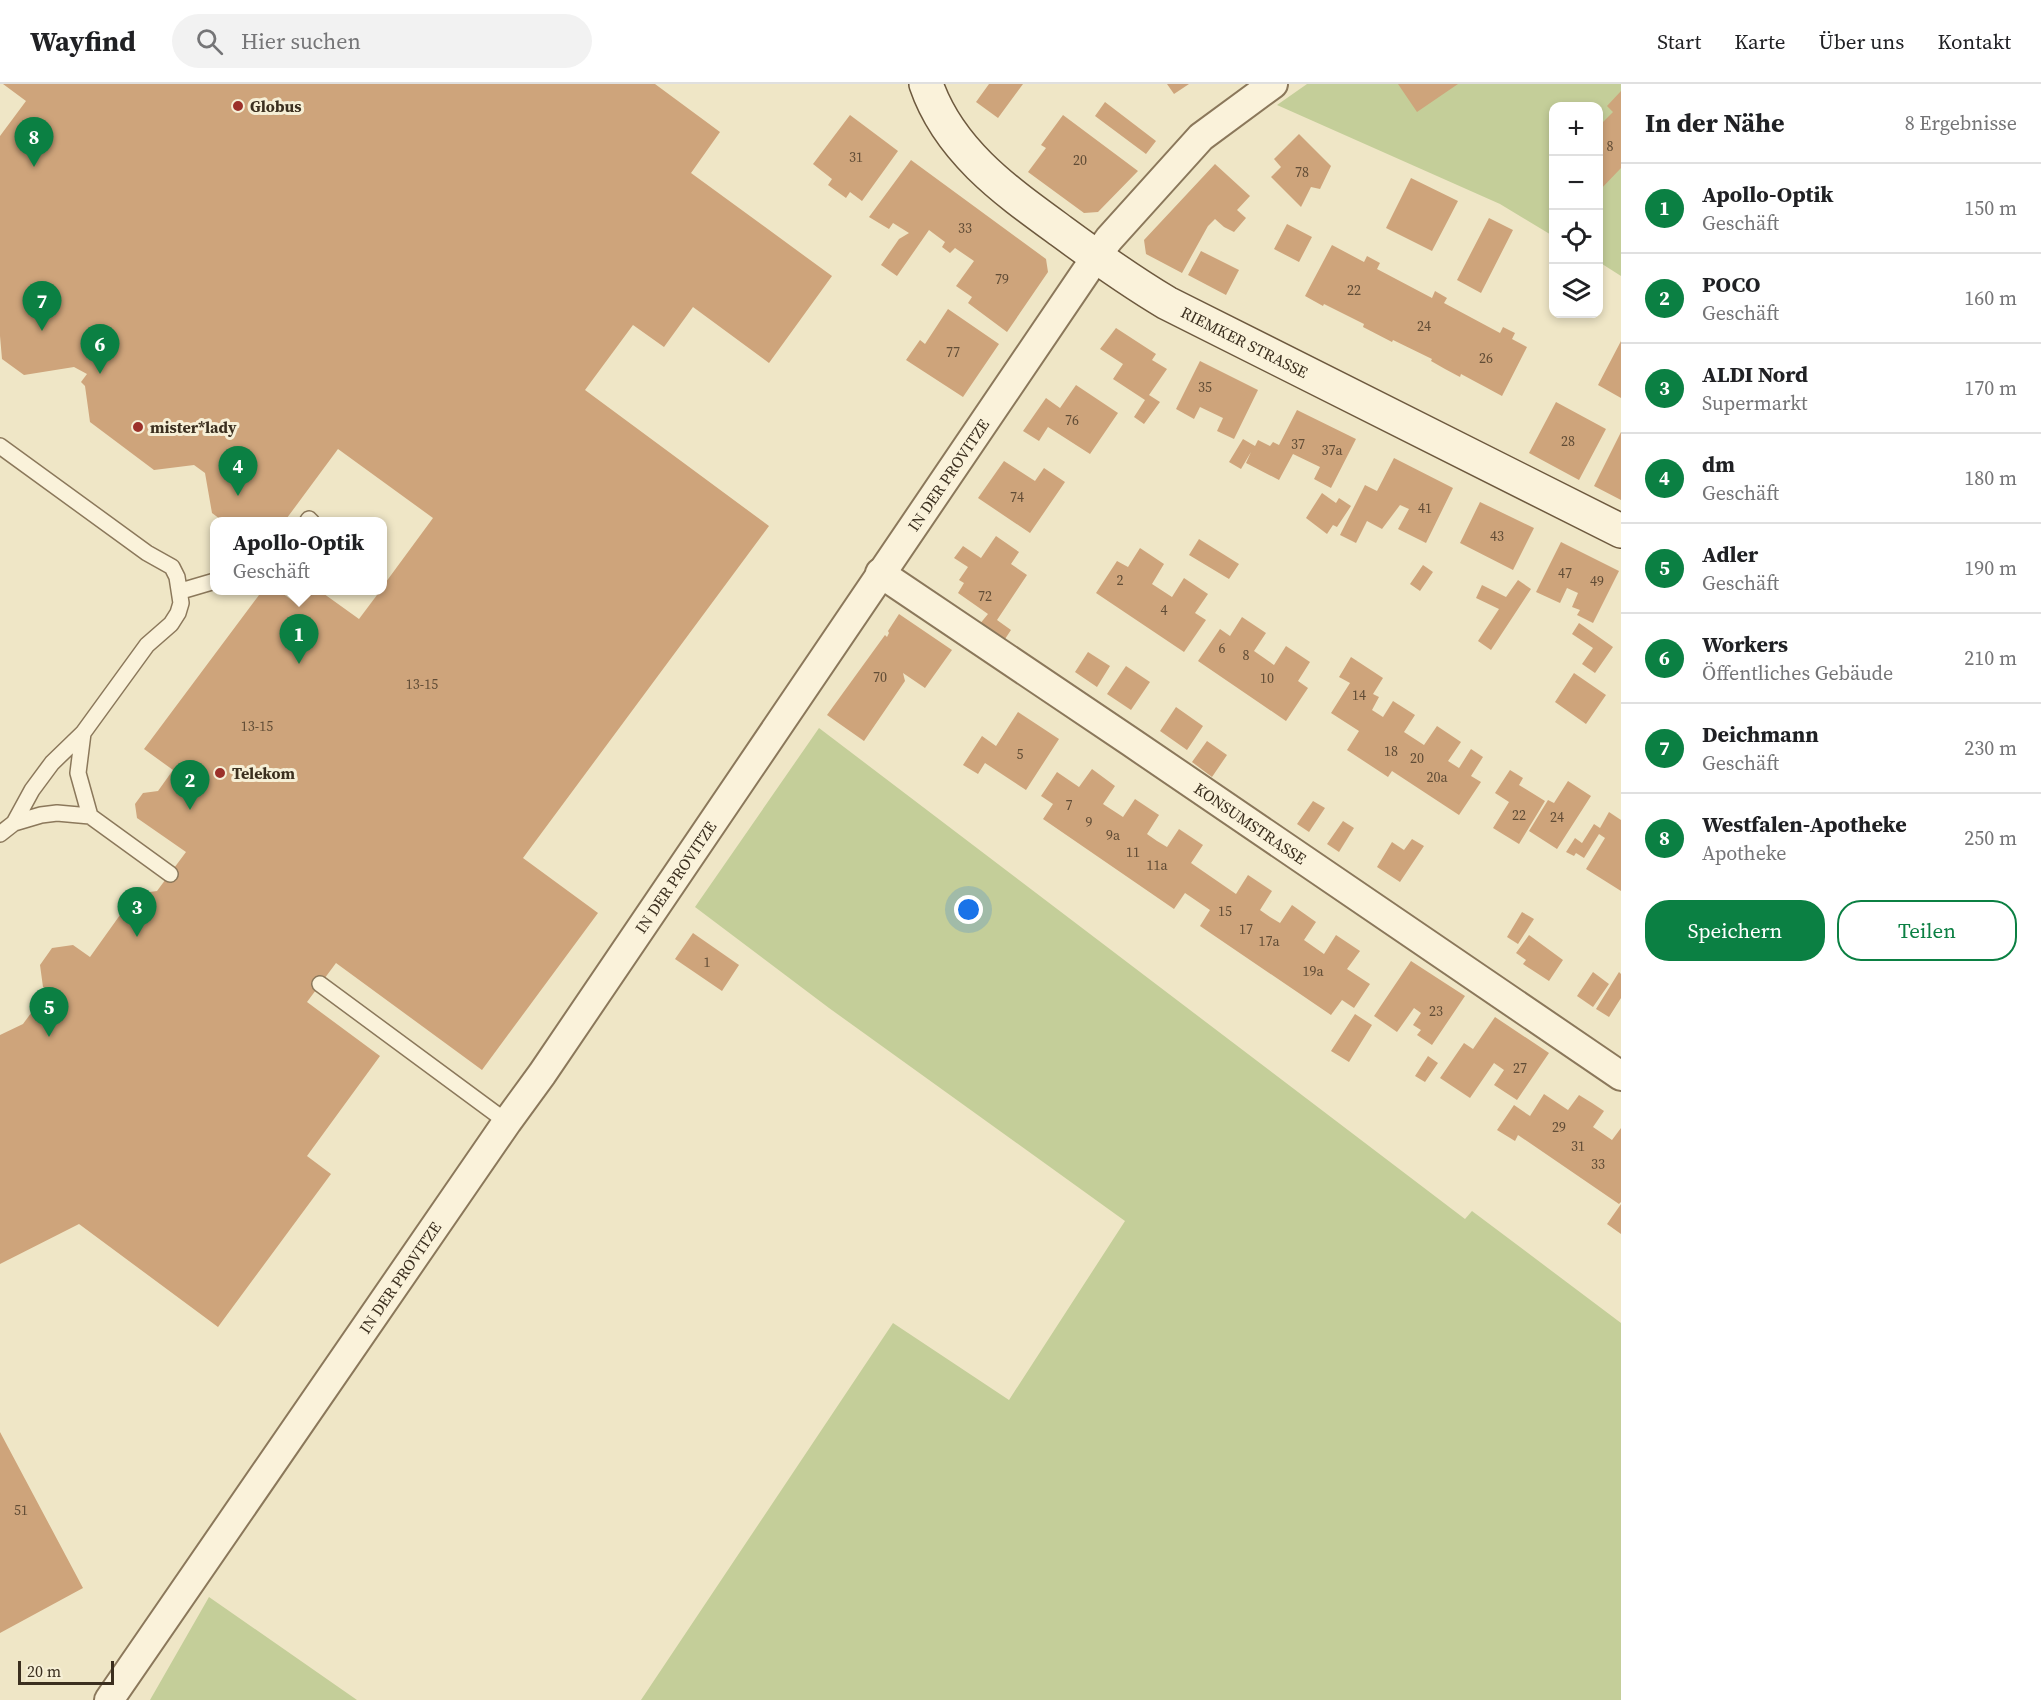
<!DOCTYPE html>
<html lang="de">
<head>
<meta charset="utf-8">
<style>
  body { margin:0; font-family:"Source Serif 4",serif; background:#f2f2f2; color:#202124 }
  .controls { position:absolute; right:18px; top:18px; display:grid; overflow:hidden; border-radius:12px; box-shadow:0 3px 9px #0003 }
  .controls button { width:54px; height:54px; display:grid; place-items:center; padding:0; border:0; border-bottom:2px solid #e0e0e0; background:#fff; color:#202124; font:30px sans-serif }
  .scale { position:absolute; left:18px; bottom:15px; width:96px; box-sizing:border-box; padding-left:6px; border:3px solid #3b2f1f; border-top:0; font-size:16px; line-height:21px; white-space:nowrap; color:#3b2f1f; -webkit-text-stroke:4px #f6efd6; paint-order:stroke }
  .you { position:absolute; left:969px; top:826px; width:21px; height:21px; margin:-15px; border:4px solid #fff; border-radius:50%; background:#1a73e8; box-shadow:0 0 0 9px #1a73e833 }
  .badge { display:grid; place-items:center; width:39px; height:39px; border-radius:50%; background:#0b8043; color:#fff; font-size:20px; font-weight:700 }
  .pin { position:absolute; translate:-50% -50px; filter:drop-shadow(0 2px 3px #0008) }
  .pin::after { content:''; position:absolute; top:32px; width:21px; height:18px; background:inherit; clip-path:polygon(0 0,100% 0,50% 100%) }
  .popup { position:absolute; left:210px; top:433px; width:177px; height:78px; box-sizing:border-box; display:grid; place-content:center; border-radius:12px; background:#fff; filter:drop-shadow(0 2px 4px #0005); font-size:20px; white-space:nowrap; color:#757577 }
  .popup b { font-size:22px; color:#202124 }
  .popup::after { content:''; position:absolute; left:50%; top:100%; margin-left:-12px; border:12px solid transparent; border-top-color:#fff }
  .list { margin:0; padding:0; list-style:none }
  h2 { display:flex; justify-content:space-between; align-items:center; height:78px; margin:0; padding:0 24px; font-size:26px }
  h2 small { font-size:20px; font-weight:400; color:#757577 }
  .list li { display:grid; grid-template-columns:39px 1fr auto; gap:18px; align-items:center; box-sizing:border-box; height:90px; padding:0 24px; border-top:2px solid #e0e0e0 }
  .list b { display:block; font-size:22px; white-space:nowrap }
  .list p { margin:0; font-size:20px; white-space:nowrap; color:#757577 }
  .list em { font-size:20px; font-style:normal; color:#757577 }
  .actions { display:flex; gap:12px; padding:18px 24px }
  .actions a { flex:1; padding:14px 0; border:2px solid #0b8043; border-radius:24px; text-align:center; font-size:21px; color:#0b8043 }
  .actions .main { background:#0b8043; color:#fff }
  .icon { flex:none; width:33px; height:33px; fill:none; stroke:currentColor; stroke-width:2; stroke-linecap:round; stroke-linejoin:round }
  .map { position:relative; flex:none; width:1621px; height:1616px; overflow:hidden }
  header { display:flex; align-items:center; gap:36px; box-sizing:border-box; height:84px; padding:0 30px; background:#fff; border-bottom:2px solid #e0e0e0 }
  header strong { font-size:28px }
  nav { display:flex; gap:33px; margin-inline-start:auto; font-size:21px }
  .search { width:420px; height:54px; background:#f2f2f2; display:flex; align-items:center; gap:15px; box-sizing:border-box; padding:0 21px; border-radius:33px; color:#757577; font-size:22px }
  main { display:flex }
  aside { flex:1; background:#fff }
  .map>svg:first-child { display:block }
  .green { fill:#c4ce99 }
  .building { fill:#cea47b }
  .lines { fill:none; stroke-linecap:round; stroke-linejoin:round }
  .lane-casing { stroke:#8b785b; stroke-width:18 }
  .street-casing { stroke:#8b785b; stroke-width:32 }
  .secondary-casing { stroke:#6d593e; stroke-width:36 }
  .lane { stroke:#faf2da; stroke-width:15 }
  .street { stroke:#faf2da; stroke-width:28 }
  .secondary { stroke:#faf2da; stroke-width:33 }
  .poi-dot { fill:#9c312a; stroke:#f6efd6; stroke-width:2 }
  .labels { text-anchor:middle; stroke-width:6; stroke-linejoin:round; paint-order:stroke }
  .number-label { font-size:14px; fill:#604c36 }
  .poi-label { font-size:16px; font-weight:bold; fill:#3b2f1f; stroke:#f6efd6; text-anchor:start }
  .street-label { font-size:16px; fill:#3b2f1f; stroke:#f6efd6 }
</style>
</head>
<body>
<header>
<strong>Wayfind</strong>
<div class="search"><svg class="icon" aria-label="search" viewBox="0 0 24 24"><circle cx="10" cy="10" r="6"/><path d="M15 15l6 6"/></svg>Hier suchen</div>
<nav><a>Start</a><a>Karte</a><a>Über uns</a><a>Kontakt</a></nav>
</header>
<main>
<div class="map">
<svg width="1621" height="1616" viewBox="0 0 1621 1616">
  <rect width="100%" height="100%" fill="#efe6c6"/>
  <path class="green" d="M1307,0H1621V192L1599,178L1598,22H1554L1553,152L1500,120L1277,21Z
    M819,644L1465,1135L1472,1127L1621,1239V1616H641L893,1239L1009,1316L1125,1137L829,924L695,823Z
    M209,1513L357,1616H150Z"/>
  <path class="building" d="M3,0H655L720,48L691,89L832,192L769,279L693,223L664,263L633,241L585,306L769,442L523,774L598,829L482,986L336,879L307,918L380,972L307,1072L331,1090L218,1243L79,1140L0,1180V951L23,940L48,906L43,903L40,881L52,864L73,861L90,873L135,810L157,807L186,768L137,734L135,720L143,709L158,707L173,686L144,665L262,507H279L296,519L306,507H320L359,535L380,507L383,506V502L433,434L338,365L284,438H224L212,429L205,389L194,381L154,386L90,338L85,302L81,298L87,290L74,283L24,291L2,275L0,252V52L26,17Z
    M989,0H1023L998,34L976,18Z
    M1167,0H1189L1174,10Z
    M1398,0H1458L1417,28Z
    M1621,7V84L1599,107V39L1600,41L1613,28L1607,22Z
    M1105,18L1156,57L1146,70L1095,32Z
    M850,31L898,67L862,117L850,108L846,114L828,101L832,95L813,80Z
    M1063,31L1138,87L1098,128L1084,129L1028,88L1046,64L1041,61Z
    M1299,50L1331,82L1320,105L1311,103L1301,123L1271,93L1281,83L1274,75Z
    M911,76L1046,175L1048,188L1007,248L968,219L972,213L956,202L974,177L955,164L950,169L942,163L945,158L929,146L897,192L881,181L899,155L909,149L893,139L889,145L869,133Z
    M1215,80L1250,112L1237,126L1246,134L1234,148L1224,143L1215,135L1208,142L1182,189L1146,170L1144,156Z
    M1411,94L1458,117L1432,167L1386,144Z
    M1489,134L1513,146L1481,209L1457,196Z
    M1287,140L1312,153L1299,178L1274,165Z
    M1332,161L1364,178L1367,172L1380,179L1377,185L1432,214L1435,207L1447,214L1444,219L1500,249L1503,243L1515,249L1512,255L1527,263L1502,312L1461,290L1460,293L1445,285L1431,277L1432,275L1393,256L1392,258L1363,243L1364,240L1324,220L1323,222L1305,212Z
    M1201,167L1239,186L1226,211L1188,191Z
    M948,225L999,260L963,313L906,276L920,256L925,260Z
    M1116,244L1156,270L1152,276L1167,285L1149,311L1160,318L1144,340L1134,333L1145,316L1113,295L1123,280L1100,265Z
    M1621,257V314L1598,301Z
    M1200,277L1258,306L1234,355L1217,347L1223,334L1200,323L1194,335L1176,325Z
    M1076,301L1118,329L1090,370L1048,343L1039,357L1023,347L1046,314L1060,324Z
    M1556,318L1606,345L1579,396L1529,369Z
    M1297,326L1356,355L1331,404L1314,395L1320,383L1293,370L1279,396L1246,379L1251,368L1241,385L1229,378L1243,355L1255,362L1258,356L1270,362L1273,358L1279,361Z
    M1621,348V416L1594,402Z
    M1394,374L1453,404L1426,459L1398,445L1409,425L1400,421L1382,445L1367,437L1356,459L1340,451L1365,401L1377,407Z
    M1004,377L1035,397L1044,384L1065,398L1030,449L978,414Z
    M1322,409L1336,419L1339,414L1351,422L1337,443L1333,441L1327,450L1306,434Z
    M1480,418L1534,444L1513,486L1460,459Z
    M996,452L1019,468L1011,480L1027,491L997,536L1011,546L1003,558L979,541L988,530L958,509L964,499L959,496L968,483L954,474L963,462L981,474Z
    M1199,455L1239,480L1229,495L1189,471Z
    M1561,458L1619,487L1593,539L1577,531L1580,526L1572,523L1578,509L1567,504L1560,519L1536,508Z
    M1140,464L1164,480L1152,500L1172,513L1184,494L1208,510L1195,529L1206,536L1184,568L1096,509L1117,477L1128,483Z
    M1423,481L1433,488L1420,507L1410,500Z
    M1518,496L1531,505L1491,566L1478,557L1499,525L1476,514L1482,501L1506,513Z
    M899,530L952,566L925,604L903,589L905,597L864,657L827,631L885,551L887,553L889,549L888,547Z
    M1242,533L1266,549L1254,567L1274,581L1286,562L1310,578L1298,597L1308,604L1286,637L1198,577L1220,545L1230,552Z
    M1579,539L1613,563L1595,589L1582,580L1593,564L1572,550Z
    M1088,568L1110,582L1097,603L1075,588Z
    M1351,573L1383,594L1373,610L1379,613L1372,626L1383,633L1393,617L1415,631L1404,648L1424,661L1437,642L1461,658L1448,677L1459,684L1471,665L1483,673L1471,692L1481,698L1459,731L1392,687L1388,693L1347,666L1359,647L1331,629L1350,599L1339,593Z
    M1126,582L1150,598L1131,626L1107,610Z
    M1574,589L1606,611L1586,640L1555,618Z
    M1176,623L1203,642L1187,666L1160,647Z
    M1018,628L1059,655L1026,706L985,679L978,690L963,681L982,652L996,662Z
    M1207,657L1227,671L1212,693L1192,678Z
    M1092,685L1115,702L1103,720L1123,733L1135,715L1159,731L1147,750L1157,757L1167,763L1179,745L1203,761L1191,779L1236,810L1248,791L1272,807L1260,826L1270,833L1280,839L1292,821L1316,838L1304,856L1324,870L1336,851L1360,867L1347,885L1370,900L1354,924L1342,916L1331,931L1200,842L1210,826L1185,809L1174,825L1043,735L1053,720L1041,712L1057,688L1079,703Z
    M1510,686L1523,694L1519,701L1545,717L1519,760L1493,744L1509,718L1495,709Z
    M1568,697L1591,712L1557,765L1529,747L1548,716L1554,719Z
    M1313,717L1325,724L1309,748L1297,740Z
    M1609,728L1621,736V807L1586,785L1605,754L1599,750L1584,774L1576,769L1574,772L1566,768L1575,754L1582,759L1594,740L1600,744Z
    M1343,737L1354,744L1339,768L1327,760Z
    M1412,755L1424,762L1400,798L1377,783L1392,758L1404,766Z
    M1522,828L1534,835L1518,860L1507,853Z
    M693,849L739,881L722,907L675,875Z
    M1529,851L1563,876L1549,897L1523,880L1526,876L1516,869Z
    M1411,877L1465,912L1432,961L1417,951L1421,946L1413,941L1421,929L1414,924L1397,948L1374,932Z
    M1593,888L1609,900L1593,923L1577,912Z
    M1619,888L1621,890V914L1609,933L1596,925Z
    M1355,930L1372,941L1349,978L1331,967Z
    M1495,933L1549,969L1517,1016L1494,1001L1504,986L1494,979L1470,1014L1440,994L1464,959L1473,965Z
    M1428,972L1438,979L1425,998L1415,992Z
    M1544,1010L1568,1026L1579,1011L1592,1019L1604,1027L1593,1043L1612,1056L1621,1044V1118L1619,1120L1518,1051L1515,1057L1497,1046L1514,1021L1530,1032Z
    M1621,1120V1150L1607,1140Z
    M0,1348L83,1504L0,1549Z"/>
  <g class="lines">
    <g class="lane-casing">
      <path id="lane" d="M0,362L147,469L172,483L177,493L181,519L178,529L171,540L147,561L83,649L52,679L32,706L14,739
        M307,438L309,435L312,438
        M181,507L215,497
        M83,649L78,689L90,732
        M0,750L14,739L41,731L57,729L90,732L170,790
        M320,900L507,1038"/>
    </g>
    <g class="street-casing">
      <g id="street">
        <path id="s1" d="M880,489L1131,658L1621,992"/>
        <path id="s2" d="M109,1616L507,1038L542,990L1096,173L1109,155L1201,53L1273,0"/>
      </g>
    </g>
    <g class="secondary-casing">
      <g id="secondary">
        <path id="s3" d="M926,0C949,67 1006,107 1061,147C1095,172 1130,197 1167,219L1621,447"/>
      </g>
    </g>
    <use href="#lane" class="lane"/>
    <use href="#street" class="street"/>
    <use href="#secondary" class="secondary"/>
  </g>
  <g class="poi-dot">
    <circle cx="238" cy="22" r="6"/>
    <circle cx="138" cy="343" r="6"/>
    <circle cx="220" cy="689" r="6"/>
  </g>
  <g class="labels">
    <g class="number-label">
      <text x="1610" y="67">8</text>
      <text x="856" y="78">31</text>
      <text x="1080" y="81">20</text>
      <text x="1302" y="93">78</text>
      <text x="965" y="149">33</text>
      <text x="1002" y="200">79</text>
      <text x="1354" y="211">22</text>
      <text x="1424" y="247">24</text>
      <text x="953" y="273">77</text>
      <text x="1486" y="279">26</text>
      <text x="1205" y="308">35</text>
      <text x="1072" y="341">76</text>
      <text x="1568" y="362">28</text>
      <text x="1298" y="365">37</text>
      <text x="1332" y="371">37a</text>
      <text x="1017" y="418">74</text>
      <text x="1425" y="429">41</text>
      <text x="1497" y="457">43</text>
      <text x="1565" y="494">47</text>
      <text x="1120" y="501">2</text>
      <text x="1597" y="502">49</text>
      <text x="985" y="517">72</text>
      <text x="1164" y="531">4</text>
      <text x="1222" y="569">6</text>
      <text x="1246" y="576">8</text>
      <text x="880" y="598">70</text>
      <text x="1267" y="599">10</text>
      <text x="422" y="605">13-15</text>
      <text x="1359" y="616">14</text>
      <text x="257" y="647">13-15</text>
      <text x="1391" y="672">18</text>
      <text x="1020" y="675">5</text>
      <text x="1417" y="679">20</text>
      <text x="1437" y="698">20a</text>
      <text x="1069" y="726">7</text>
      <text x="1519" y="736">22</text>
      <text x="1557" y="738">24</text>
      <text x="1089" y="743">9</text>
      <text x="1113" y="756">9a</text>
      <text x="1133" y="773">11</text>
      <text x="1157" y="786">11a</text>
      <text x="1225" y="832">15</text>
      <text x="1246" y="850">17</text>
      <text x="1269" y="862">17a</text>
      <text x="707" y="883">1</text>
      <text x="1313" y="892">19a</text>
      <text x="1436" y="932">23</text>
      <text x="1520" y="989">27</text>
      <text x="1559" y="1048">29</text>
      <text x="1578" y="1067">31</text>
      <text x="1598" y="1085">33</text>
      <text x="21" y="1431">51</text>
    </g>
    <g class="poi-label">
      <text x="250" y="28">Globus</text>
      <text x="150" y="349">mister*lady</text>
      <text x="232" y="695">Telekom</text>
    </g>
    <g class="street-label">
      <text dy="6" stroke="none"><textPath href="#s3" startOffset="418">RIEMKER STRASSE</textPath></text>
      <text dy="6" stroke="none"><textPath href="#s2" startOffset="1485">IN DER PROVITZE</textPath></text>
      <text dy="6" stroke="none"><textPath href="#s1" startOffset="447">KONSUMSTRASSE</textPath></text>
      <text dy="6" stroke="none"><textPath href="#s2" startOffset="999">IN DER PROVITZE</textPath></text>
      <text dy="6" stroke="none"><textPath href="#s2" startOffset="513">IN DER PROVITZE</textPath></text>
    </g>
  </g>
</svg>
<div class="controls">
<button>+</button>
<button>−</button>
<button><svg class="icon" aria-label="locate" viewBox="0 0 24 24"><circle cx="12" cy="12" r="6"/><path d="M12 2v4M12 18v4M2 12h4M18 12h4"/></svg></button>
<button><svg class="icon" aria-label="layers" viewBox="0 0 24 24"><path d="M12 4l9 5-9 5-9-5zM3 14l9 5 9-5"/></svg></button>
</div>
<div class="scale">20 m</div>
<div class="you"></div>
<div class="pin badge" style="left:299px;top:580px">1</div>
<div class="popup"><b>Apollo-Optik</b>Geschäft</div>
<div class="pin badge" style="left:190px;top:726px">2</div>
<div class="pin badge" style="left:137px;top:853px">3</div>
<div class="pin badge" style="left:238px;top:412px">4</div>
<div class="pin badge" style="left:49px;top:953px">5</div>
<div class="pin badge" style="left:100px;top:290px">6</div>
<div class="pin badge" style="left:42px;top:247px">7</div>
<div class="pin badge" style="left:34px;top:83px">8</div>
</div>
<aside>
<h2>In der Nähe<small>8 Ergebnisse</small></h2>
<ul class="list">
<li><span class="badge">1</span><div><b>Apollo-Optik</b><p>Geschäft</p></div><em>150 m</em></li>
<li><span class="badge">2</span><div><b>POCO</b><p>Geschäft</p></div><em>160 m</em></li>
<li><span class="badge">3</span><div><b>ALDI Nord</b><p>Supermarkt</p></div><em>170 m</em></li>
<li><span class="badge">4</span><div><b>dm</b><p>Geschäft</p></div><em>180 m</em></li>
<li><span class="badge">5</span><div><b>Adler</b><p>Geschäft</p></div><em>190 m</em></li>
<li><span class="badge">6</span><div><b>Workers</b><p>Öffentliches Gebäude</p></div><em>210 m</em></li>
<li><span class="badge">7</span><div><b>Deichmann</b><p>Geschäft</p></div><em>230 m</em></li>
<li><span class="badge">8</span><div><b>Westfalen-Apotheke</b><p>Apotheke</p></div><em>250 m</em></li>
</ul>
<div class="actions"><a class="main">Speichern</a><a>Teilen</a></div>
</aside>
</main>
</body>
</html>
